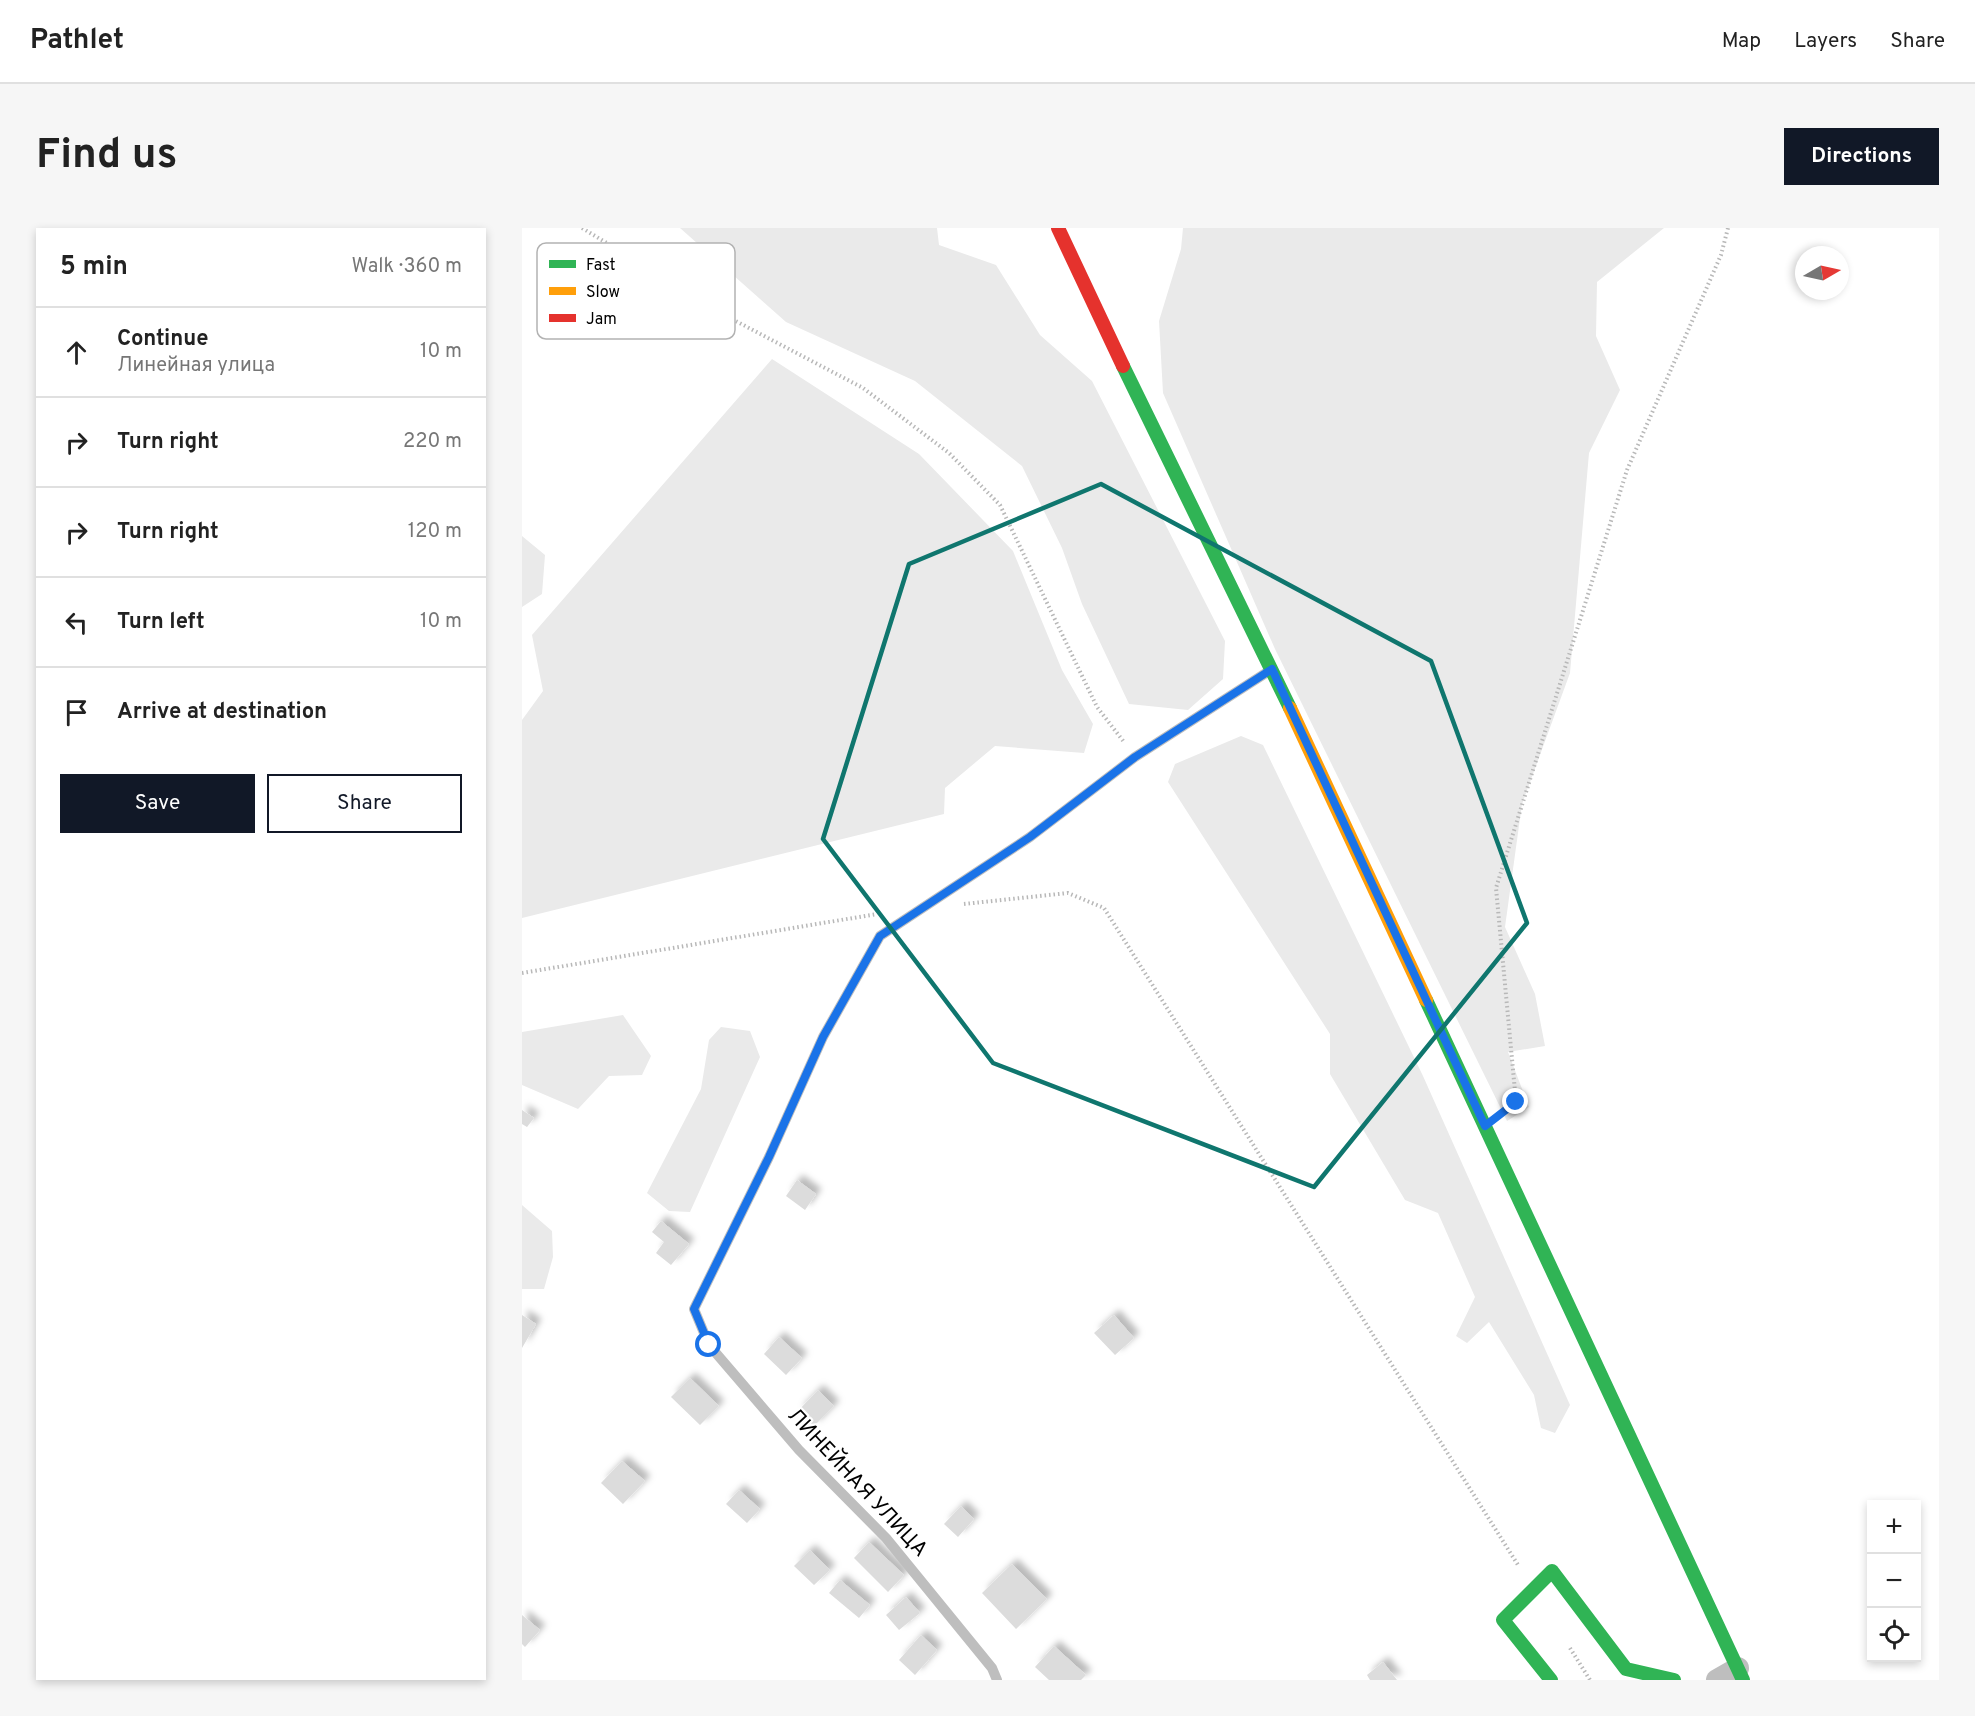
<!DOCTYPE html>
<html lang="en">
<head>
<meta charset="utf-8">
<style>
  body { margin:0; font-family:Overpass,sans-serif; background:#f6f6f6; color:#222 }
  .controls { position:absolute; right:18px; bottom:18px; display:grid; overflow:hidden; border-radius:0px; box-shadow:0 3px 9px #0003 }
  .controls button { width:54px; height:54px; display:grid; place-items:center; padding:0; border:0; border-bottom:2px solid #e0e0e0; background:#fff; color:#222; font:30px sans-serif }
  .compass { position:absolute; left:1273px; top:18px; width:54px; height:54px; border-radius:50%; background:#fff; box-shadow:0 3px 9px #0003; rotate:81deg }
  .stop { position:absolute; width:18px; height:18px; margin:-14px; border:4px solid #1a73e8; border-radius:50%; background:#fff }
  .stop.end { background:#1a73e8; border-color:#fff; box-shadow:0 2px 6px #0008 }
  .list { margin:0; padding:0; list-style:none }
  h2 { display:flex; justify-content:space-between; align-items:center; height:78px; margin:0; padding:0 24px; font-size:26px }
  h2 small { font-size:20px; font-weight:400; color:#767676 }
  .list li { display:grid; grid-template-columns:39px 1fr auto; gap:18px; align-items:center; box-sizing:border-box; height:90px; padding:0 24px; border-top:2px solid #e0e0e0 }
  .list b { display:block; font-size:22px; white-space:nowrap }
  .list p { margin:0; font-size:20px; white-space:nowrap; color:#767676 }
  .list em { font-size:20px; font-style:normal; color:#767676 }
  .actions { display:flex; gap:12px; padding:18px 24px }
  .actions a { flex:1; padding:14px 0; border:2px solid #111827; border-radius:0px; text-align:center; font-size:21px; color:#111827 }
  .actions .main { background:#111827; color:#fff }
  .icon { flex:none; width:33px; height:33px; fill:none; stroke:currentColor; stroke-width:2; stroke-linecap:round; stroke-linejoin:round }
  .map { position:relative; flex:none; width:1417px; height:1452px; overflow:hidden; border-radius:0px }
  header { display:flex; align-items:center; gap:36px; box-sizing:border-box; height:84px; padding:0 30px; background:#fff; border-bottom:2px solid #e0e0e0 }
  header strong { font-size:28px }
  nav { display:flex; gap:33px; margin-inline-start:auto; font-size:21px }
  .intro { display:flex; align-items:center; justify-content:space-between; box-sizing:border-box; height:144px; padding:0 36px }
  h1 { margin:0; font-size:42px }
  .button { padding:15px 27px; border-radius:0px; background:#111827; color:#fff; font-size:21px; font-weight:700 }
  main { display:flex; gap:36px; padding:0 36px }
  aside { flex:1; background:#fff; border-radius:0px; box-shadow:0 3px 9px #0003 }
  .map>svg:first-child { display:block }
  .green { fill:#eaeaea }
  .building { fill:#dcdcdc; filter:url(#shadow) }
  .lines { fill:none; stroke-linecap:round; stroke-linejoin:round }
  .path { stroke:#b8b8b8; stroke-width:4; stroke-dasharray:1.5 3; stroke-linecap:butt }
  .lane { stroke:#bebebe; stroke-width:10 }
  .street { stroke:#bebebe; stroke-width:22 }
  .fast { stroke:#30b455; stroke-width:14 }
  .slow { stroke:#ff9f0a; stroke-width:14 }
  .jam { stroke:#e5322d; stroke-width:14 }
  .route { stroke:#1a73e8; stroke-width:8 }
  .marked { fill:none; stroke:#0f766e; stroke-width:4.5; stroke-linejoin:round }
  .labels { text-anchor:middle; stroke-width:4.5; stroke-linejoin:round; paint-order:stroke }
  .street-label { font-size:21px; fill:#000; stroke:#fff }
  .key { fill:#fff; stroke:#b2b2b2; stroke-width:1.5 }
  .key-label { font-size:16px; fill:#000 }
</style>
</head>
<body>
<header>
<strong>Pathlet</strong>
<nav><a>Map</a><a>Layers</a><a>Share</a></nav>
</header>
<div class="intro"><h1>Find us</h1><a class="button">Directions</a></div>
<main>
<aside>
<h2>5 min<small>Walk · 360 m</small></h2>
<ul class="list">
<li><svg class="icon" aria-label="ahead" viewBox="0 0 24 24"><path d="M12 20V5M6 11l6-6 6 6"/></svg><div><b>Continue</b><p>Линейная улица</p></div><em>10 m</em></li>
<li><svg class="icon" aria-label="right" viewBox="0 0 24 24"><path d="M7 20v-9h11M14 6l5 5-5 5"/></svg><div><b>Turn right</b></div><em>220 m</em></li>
<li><svg class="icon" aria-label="right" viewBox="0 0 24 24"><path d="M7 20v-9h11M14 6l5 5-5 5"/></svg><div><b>Turn right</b></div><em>120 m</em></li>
<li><svg class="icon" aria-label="left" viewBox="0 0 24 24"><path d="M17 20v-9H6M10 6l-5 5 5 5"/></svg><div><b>Turn left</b></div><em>10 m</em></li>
<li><svg class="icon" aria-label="arrive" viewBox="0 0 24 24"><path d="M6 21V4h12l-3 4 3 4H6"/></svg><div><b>Arrive at destination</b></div></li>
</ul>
<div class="actions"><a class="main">Save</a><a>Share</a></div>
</aside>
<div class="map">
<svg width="1417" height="1452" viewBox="0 0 1417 1452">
  <defs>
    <filter id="shadow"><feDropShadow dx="5.5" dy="-5.5" stdDeviation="3" flood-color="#0004"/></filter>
  </defs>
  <rect width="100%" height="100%" fill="#fff"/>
  <path class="green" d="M158,0H415L417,17L474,37L518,107L570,153L703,413L701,451L666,482L607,476L560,376L540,320L500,238L393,153L264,94Z
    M661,0H1142L1075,54L1074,108L1098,162L1067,225L1048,445L1000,576L983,699L1013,766L1023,818L986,824L1007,879L985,893L753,421L641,165L637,93L659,21Z
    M250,131L397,226L491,323L540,442L571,496L562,525L473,518L423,560L422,586L0,690V492L21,463L10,407Z
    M0,308L23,327L20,366L0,379Z
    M719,508L741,517L901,848L1048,1177L1033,1205L1019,1200L1012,1167L967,1094L945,1115L934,1108L953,1069L916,985L883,972L808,846V806L646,554L653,536Z
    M101,787L129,828L120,847L87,848L56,881L0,857V804Z
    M199,799L228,803L238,829L168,984L147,983L125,965L179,861L187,812Z
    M0,977L30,1003L31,1029L22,1061H0Z"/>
  <path class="building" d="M0,882L12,890L5,899L0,896Z
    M275,952L294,966L283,982L264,968Z
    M139,993L167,1016L149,1037L134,1025L142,1014L130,1004Z
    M0,1087L14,1096L0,1120Z
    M592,1087L612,1110L593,1127L572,1105Z
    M257,1109L280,1130L264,1147L242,1126Z
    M168,1150L197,1178L178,1197L149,1169Z
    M296,1162L312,1178L292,1198L276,1183Z
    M100,1233L123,1253L101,1276L79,1255Z
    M217,1262L238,1281L225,1295L204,1276Z
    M439,1278L452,1291L436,1309L422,1296Z
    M347,1314L382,1347L366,1364L332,1330Z
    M288,1322L308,1342L292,1357L272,1338Z
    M490,1336L525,1371L494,1401L460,1365Z
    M318,1352L348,1377L337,1390L307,1365Z
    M384,1369L398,1385L377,1402L364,1387Z
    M0,1387L18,1402L3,1419L0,1416Z
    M399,1407L415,1422L393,1447L377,1432Z
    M532,1418L564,1447L559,1452H527L513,1439Z
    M861,1434L875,1452H848L845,1447Z"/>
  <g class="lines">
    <path class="path" d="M60,0L208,90L341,160L427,225L478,277L575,479L602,514
      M442,676L546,665L582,680L996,1337
      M0,745L355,686
      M987,879L994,874L974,660L1105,242L1199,27L1206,0
      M1048,1420L1068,1452"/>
    <path class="lane" d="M475,1452L470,1440L364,1310L277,1222L187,1117L172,1081L247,929L301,809L358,708L508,609L613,529L747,443"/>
    <path class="street" d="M1195,1452L1216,1440"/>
    <path class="fast" d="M601,138L768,480
      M904,772L1221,1452
      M1029,1452L981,1392L1030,1343L1104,1441L1152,1452"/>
    <path class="slow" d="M768,480L904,772"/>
    <path class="jam" d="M536,0L601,138"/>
  </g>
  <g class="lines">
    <path class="route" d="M187,1117L172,1081L247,929L301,809L358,708L508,609L613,529L750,441L963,898L994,874"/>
  </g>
  <path class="marked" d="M579,256L909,433L1005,695L792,959L471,835L301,611L387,336Z"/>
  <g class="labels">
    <g class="street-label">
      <text transform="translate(336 1254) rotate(47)" y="7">ЛИНЕЙНАЯ УЛИЦА</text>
    </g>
  </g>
  <rect x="15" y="15" width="198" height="96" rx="9" class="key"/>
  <rect x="27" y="32" width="27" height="8" fill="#30b455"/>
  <rect x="27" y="59" width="27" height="8" fill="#ff9f0a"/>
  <rect x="27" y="86" width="27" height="8" fill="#e5322d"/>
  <g class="key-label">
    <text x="64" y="42">Fast</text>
    <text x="64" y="69">Slow</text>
    <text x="64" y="96">Jam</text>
  </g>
</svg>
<div class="controls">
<button>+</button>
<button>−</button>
<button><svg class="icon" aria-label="locate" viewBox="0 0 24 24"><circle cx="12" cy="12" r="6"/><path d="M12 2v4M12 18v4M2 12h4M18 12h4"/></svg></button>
</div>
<svg class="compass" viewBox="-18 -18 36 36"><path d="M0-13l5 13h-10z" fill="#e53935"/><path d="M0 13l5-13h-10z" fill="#767676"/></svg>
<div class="stop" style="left:187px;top:1117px"></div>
<div class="stop end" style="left:994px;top:874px"></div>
</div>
</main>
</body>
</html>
